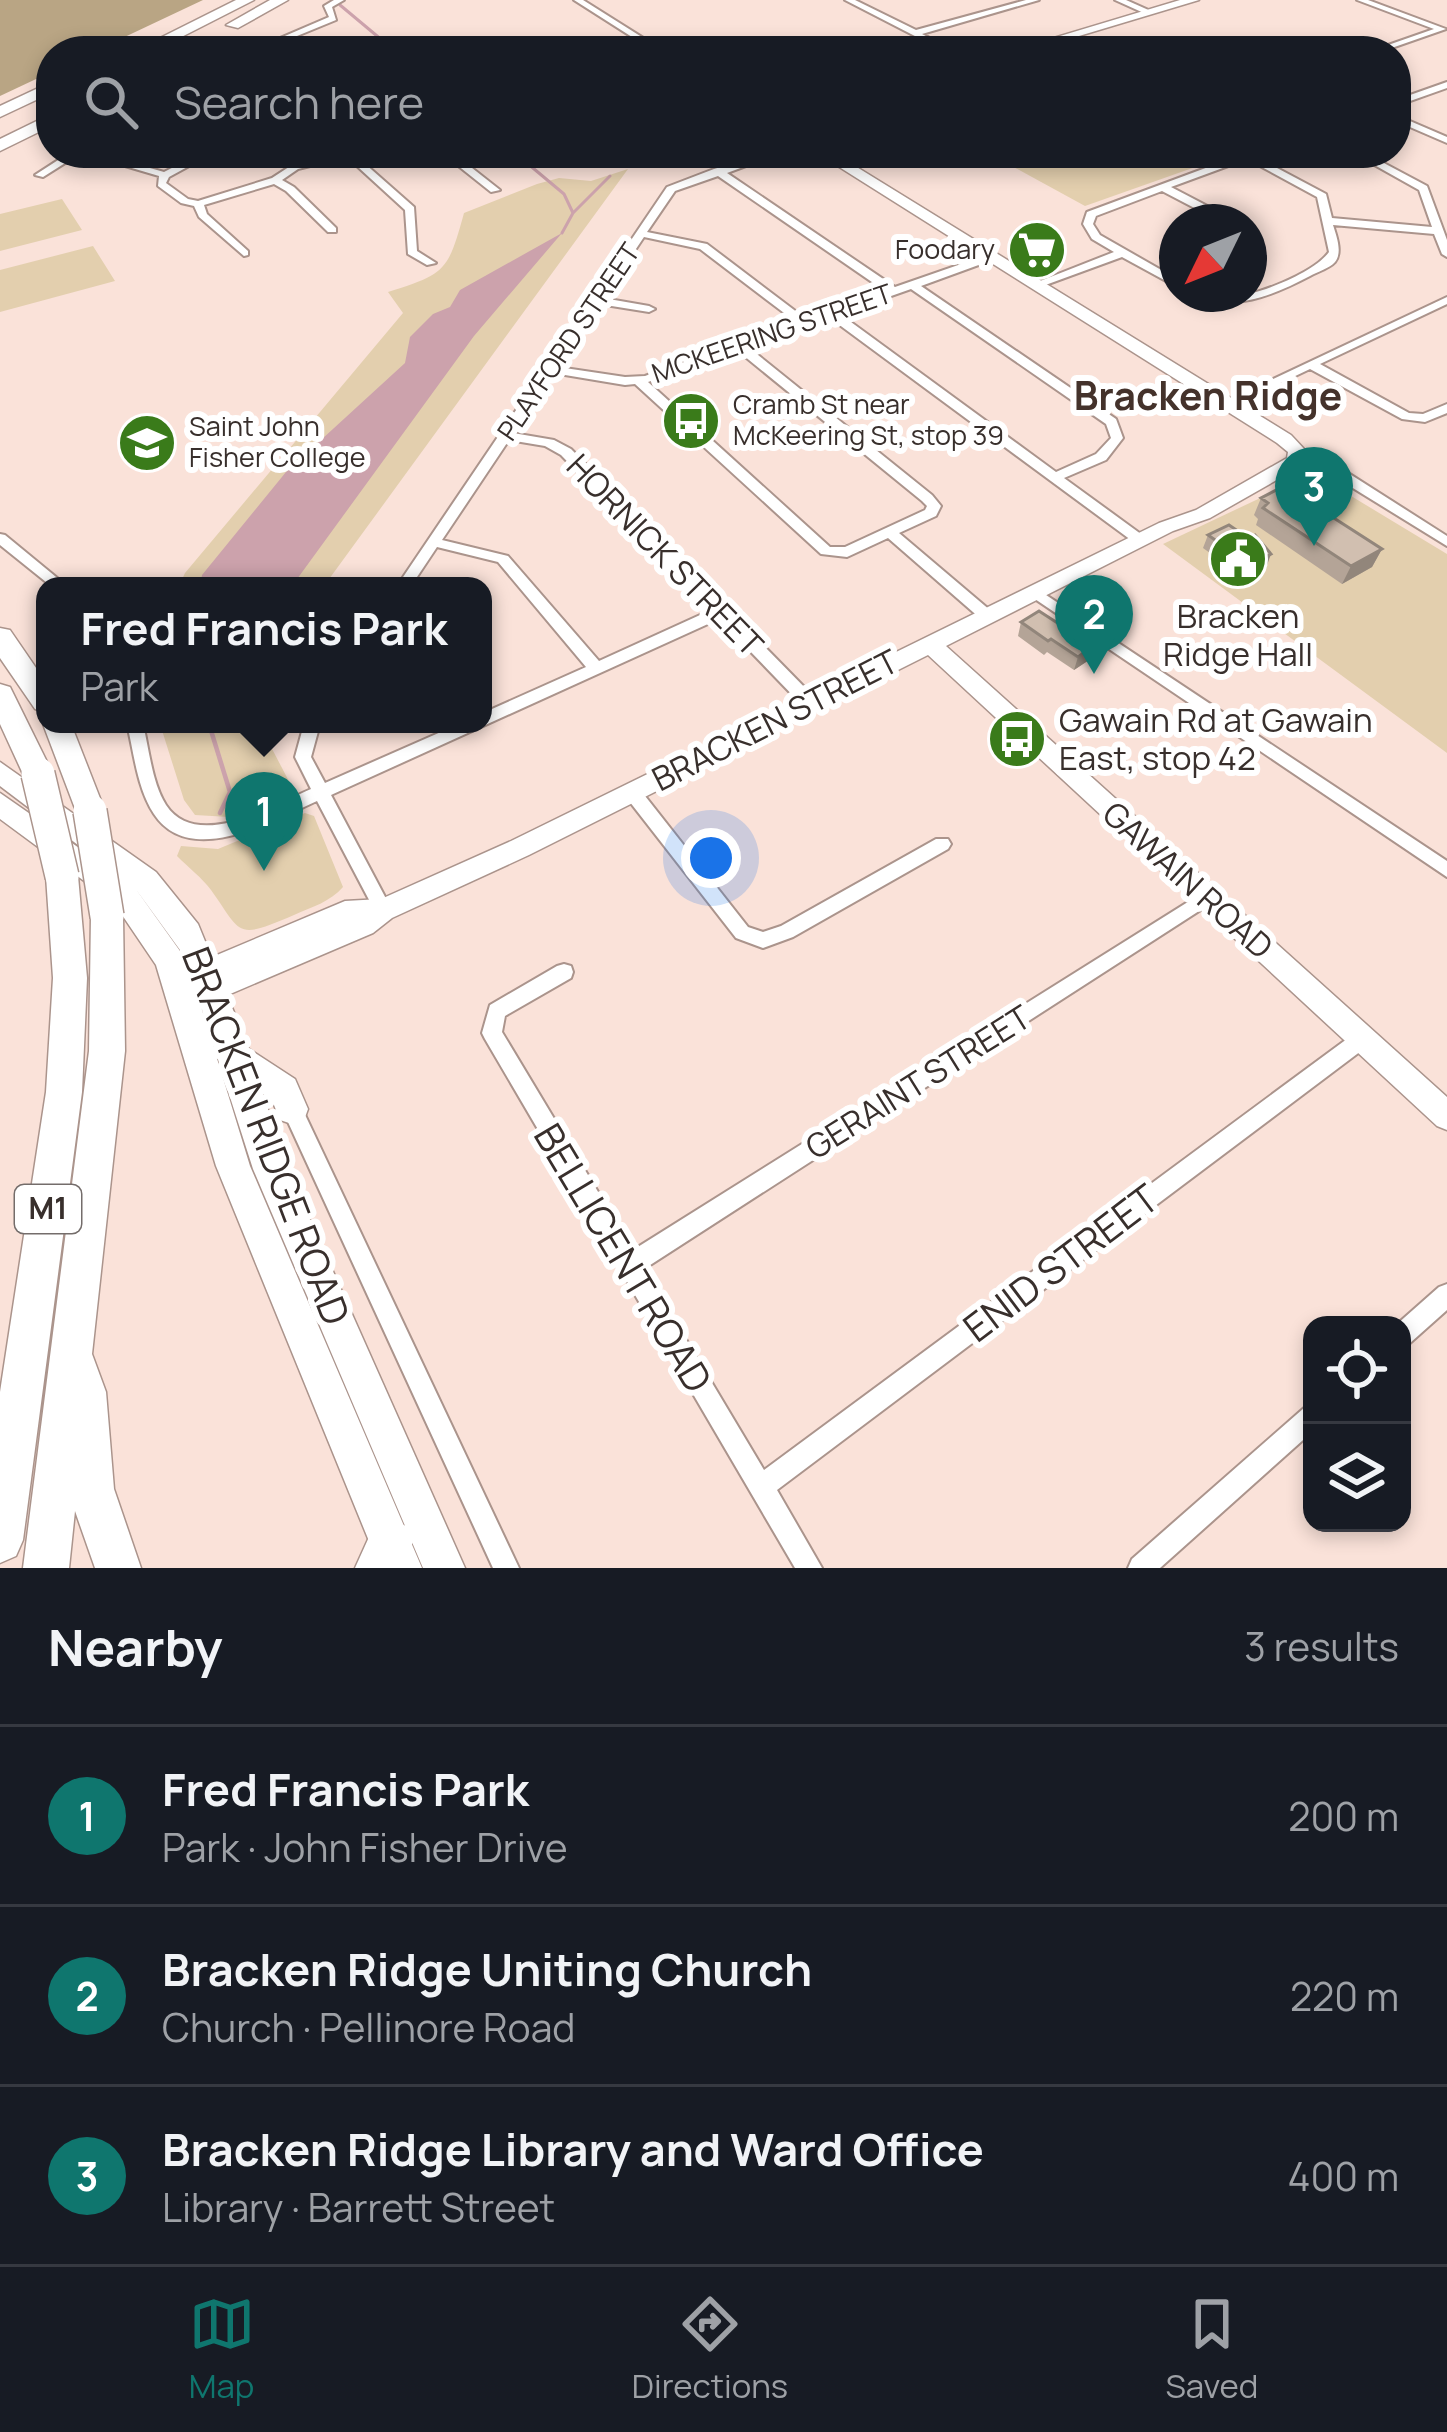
<!DOCTYPE html>
<html lang="en">
<head>
<meta charset="utf-8">
<style>
  body { margin:0; font-family:Manrope,sans-serif; background:#20242c; color:#f1f3f6 }
  .controls { position:absolute; right:36px; bottom:36px; display:grid; overflow:hidden; border-radius:24px; box-shadow:0 6px 18px #0003 }
  .controls button { width:108px; height:108px; display:grid; place-items:center; padding:0; border:0; border-bottom:3px solid #363941; background:#171b24; color:#f1f3f6; font:60px sans-serif }
  .compass { position:absolute; left:1159px; top:204px; width:108px; height:108px; border-radius:50%; background:#171b24; box-shadow:0 6px 18px #0003; rotate:227deg }
  .you { position:absolute; left:711px; top:858px; width:42px; height:42px; margin:-30px; border:9px solid #fff; border-radius:50%; background:#1a73e8; box-shadow:0 0 0 18px #1a73e833 }
  .badge { display:grid; place-items:center; width:78px; height:78px; border-radius:50%; background:#0f766e; color:#fff; font-size:39px; font-weight:700 }
  .pin { position:absolute; translate:-50% -99px; filter:drop-shadow(0 3px 6px #0008) }
  .pin::after { content:''; position:absolute; top:63px; width:42px; height:36px; background:inherit; clip-path:polygon(0 0,100% 0,50% 100%) }
  .popup { position:absolute; left:36px; top:577px; width:456px; height:156px; box-sizing:border-box; display:grid; place-content:center; border-radius:24px; background:#171b24; filter:drop-shadow(0 3px 9px #0005); font-size:39px; white-space:nowrap; color:#9ea1a6 }
  .popup b { font-size:45px; color:#f1f3f6 }
  .popup::after { content:''; position:absolute; left:50%; top:100%; margin-left:-24px; border:24px solid transparent; border-top-color:#171b24 }
  .list { margin:0; padding:0; list-style:none }
  h2 { display:flex; justify-content:space-between; align-items:center; height:156px; margin:0; padding:0 48px; font-size:51px }
  h2 small { font-size:39px; font-weight:400; color:#9ea1a6 }
  .list li { display:grid; grid-template-columns:78px 1fr auto; gap:36px; align-items:center; box-sizing:border-box; height:180px; padding:0 48px; border-top:3px solid #363941 }
  .list b { display:block; font-size:45px; white-space:nowrap }
  .list p { margin:0; font-size:39px; white-space:nowrap; color:#9ea1a6 }
  .list em { font-size:39px; font-style:normal; color:#9ea1a6 }
  .icon { flex:none; width:66px; height:66px; fill:none; stroke:currentColor; stroke-width:2; stroke-linecap:round; stroke-linejoin:round }
  .map { position:relative; flex:none; width:1447px; height:1568px; overflow:hidden }
  .search { position:absolute; background:#171b24; box-shadow:0 6px 18px #0003; left:36px; right:36px; top:36px; height:132px; display:flex; align-items:center; gap:30px; box-sizing:border-box; padding:0 42px; border-radius:48px; color:#9ea1a6; font-size:45px }
  .sheet { height:696px; background:#171b24 }
  nav { display:flex; justify-content:space-around; align-items:center; box-sizing:border-box; height:168px; border-top:3px solid #363941; background:#171b24; font-size:33px; color:#9ea1a6 }
  nav a { display:grid; justify-items:center; gap:6px }
  nav .on { color:#0f766e }
  .map>svg:first-child { display:block }
  .green { fill:#e3cfae }
  .forest { fill:#b9a584 }
  .water { fill:#cca2ac }
  .lines { fill:none; stroke-linecap:round; stroke-linejoin:round }
  .stream-far1 { stroke:#cca2ac; stroke-width:3 }
  .stream { stroke:#cca2ac; stroke-width:4.5 }
  .street-casing { stroke:#ab948c; stroke-width:4 }
  .secondary-casing { stroke:#ab948c; stroke-width:3 }
  .primary-casing { stroke:#ab948c; stroke-width:3 }
  .highway-casing { stroke:#ab948c; stroke-width:3 }
  .street { fill:#fff; fill-rule:evenodd }
  .secondary { fill:#fff; fill-rule:evenodd }
  .primary { fill:#fff; fill-rule:evenodd }
  .highway { fill:#fff; fill-rule:evenodd }
  .highway-bridge-casing { stroke:#ab948c; stroke-width:36; stroke-linecap:butt }
  .highway-bridge { stroke:#fff; stroke-width:33 }
  .wall { fill:#b4a497 }
  .shaded-wall { fill:#92867b }
  .building { fill:#d1bfb0; stroke:#92867b; stroke-width:3 }
  .labels { text-anchor:middle; stroke-width:12; stroke-linejoin:round; paint-order:stroke }
  .far-poi-label { font-size:27px; fill:#382f2c; stroke:#fff; text-anchor:start }
  .far-street-label { font-size:27px; fill:#382f2c; stroke:#fff }
  .shield { fill:#fff; stroke:#746d6b; stroke-width:3 }
  .shield-label { font-size:30px; font-weight:bold; fill:#382f2c }
  .street-label { font-size:33px; fill:#382f2c; stroke:#fff }
  .poi-label { font-size:33px; fill:#382f2c; stroke:#fff }
  .far-district-label { font-size:39px; font-weight:bold; fill:#44322b; stroke:#fff }
  .near-street-label { font-size:39px; fill:#382f2c; stroke:#fff }
</style>
</head>
<body>
<div class="map">
<svg width="1447" height="1568" viewBox="0 0 1447 1568">
  <rect width="100%" height="100%" fill="#fae2d9"/>
  <path class="green" d="M988,153H1235L1085,206Z
    M628,169L324,586H179L185,573L403,313L388,292C446,274 448,271 464,213L537,184L559,178L591,181Z
    M62,199L82,230L0,251V214Z
    M93,246L115,281L0,312V270Z
    M1313,473L1447,554V753L1163,544Z
    M160,724H259L293,789L229,817L195,815L184,800Z
    M305,813L314,816L343,887C330,902 312,907 294,915C235,940 243,935 211,890C202,878 188,867 177,856L181,846L218,849Z"/>
  <path class="forest" d="M0,0H203L95,51H51V72L0,96Z"/>
  <path class="water" d="M562,233L474,336L292,586H200L202,575L286,472L405,363L410,337L433,314L450,307L460,290Z"/>
  <g class="lines">
    <path class="stream-far1" d="M340,5L395,51
      M515,153L564,194L573,213
      M562,233L573,213L610,176"/>
    <path class="stream" d="M209,724L230,792L220,813"/>
    <g class="street-casing">
      <path id="street" d="M334,0H344L332,7L336,20L297,36L327,51H316L290,39L261,51H250L329,17L324,6Z
        M574,0H583L664,51H654Z
        M845,0H855L916,30L1026,0H1039L922,34L955,51H944Z
        M1115,0H1126L1153,12L1146,14Z
        M1357,0H1368L1446,29L1383,51H1371L1434,29Z
        M1447,82V88L1396,106V100Z
        M1396,115L1447,137V143L1396,121Z
        M69,153H81L43,177L35,175Z
        M81,153H97L164,172L201,153H213L169,177L166,183L188,199L198,201L272,178L292,165L340,153H357L355,155L414,207L417,251L436,263L427,265L408,254L405,210L347,157L298,169L282,180L294,187L336,228V232H328L286,191L274,184L204,205L207,214L248,251V255L244,256L199,217L194,206L181,203L158,186L159,176Z
        M442,153H453L500,190L491,192Z
        M767,153H781L727,173L895,287L987,255H995V259L921,286L1116,419L1123,438L1106,460L1064,478L1145,537V543H1135L830,318L748,347L932,495L941,506L936,516L899,533L991,611L993,615L991,619H981L888,538L847,557L821,554L635,384L625,385L553,373L513,433L554,440L571,449L815,698L817,702L815,706H803L719,619L331,795L392,910L389,915L383,917L377,915L317,801C274,820 190,869 154,814C137,788 134,753 127,724H143C149,749 152,783 166,805C197,852 274,805 311,789L295,757L304,724H320L311,757L325,783L459,724H483V713L586,667L498,562L437,547L411,586H397L667,187L714,169ZM718,176L885,291L806,319L707,244L647,232L675,191ZM644,237L700,249L796,322L645,376L625,377L558,367L599,304L649,312L655,309L649,306L603,298ZM911,289L1106,424L1111,438L1096,454L1056,472L840,314ZM738,351L922,501L927,506L925,510L845,547H830L648,382ZM509,440L545,446L561,455L711,610L599,661L508,556L442,540Z
        M1353,153H1365L1427,186L1447,240V257L1442,254L1434,234L1333,225C1336,235 1343,252 1335,262C1330,268 1317,272 1310,276C1272,296 1233,312 1191,296L1189,294C1203,294 1216,298 1230,297C1256,296 1314,273 1329,252L1317,197L1258,165L1239,162L1171,187L1215,210L1219,222H1209L1206,214L1162,191L1096,216L1093,224L1100,235L1177,279V287L1122,257L1040,287L1030,285L1114,252L1092,239L1083,224L1087,212L1238,156L1264,161L1326,194L1332,218L1432,227L1419,190Z
        M1447,297V304L1320,364L1409,413L1423,414L1447,404V413L1425,422L1402,419L1310,369L1230,407L1226,408L1220,404Z
        M1298,454L1345,471L1447,536V546L1335,477L1293,461L1292,458Z
        M0,534L5,535L67,586H51L0,545Z
        M1034,587L1447,861V877L1029,595L1027,592L1029,589Z
        M632,786L638,787L748,927L763,932L781,926L936,839H948L951,844L948,849L793,937L763,948L736,938L626,797L624,792L626,787Z
        M1207,890L1213,892L1216,897L1213,902L644,1269L764,1470L1355,1033L1362,1030L1369,1033L1372,1039L1369,1045L777,1490L822,1568H795L485,1039L482,1033L490,1005L557,966L564,964L571,966L573,972L571,978L505,1016L502,1032L633,1250Z
        M292,1100L299,1102L519,1568H493L282,1109L285,1102Z
        M1447,1284V1310L1410,1343L1402,1346V1325H1396L1439,1287Z
        M1312,1404V1432L1160,1568H1128L1132,1559L1304,1408Z"/>
    </g>
    <g class="secondary-casing">
      <path id="secondary" d="M1180,0H1199L1029,51H1010Z
        M817,153H834L1291,435L1306,451L1303,465L1210,518L1173,531L946,646L1447,1097V1130L1437,1126L928,655L529,855L392,918L373,933L202,1006L192,1010L182,1006L178,998L184,989L175,979L179,971L345,901L381,899L511,841L1159,523L1196,510L1287,458L1288,452L1277,443Z"/>
    </g>
    <g class="primary-casing">
      <path id="primary" d="M0,762L156,872L198,924L249,1049L295,1079L308,1109L304,1120L292,1124L280,1120L272,1100L263,1094L287,1168L465,1568H423L253,1169L199,1000L250,1166L422,1568H380L216,1166L156,965L114,903L0,819V793L115,873L0,786ZM135,888L180,951V950Z"/>
    </g>
    <g class="highway-casing">
      <path id="highway" d="M236,0H254L154,51H134Z
        M270,0H288L238,28L226,25Z
        M51,82V93L0,117V106Z
        M51,114V126L0,151V139Z
        M0,628L10,630L45,681V712L35,709L0,658Z
        M0,684L10,687L53,774L49,782H27L23,774L0,724Z
        M45,720V724H71L105,811L101,819H79L43,724Z
        M62,863L73,867L78,876L87,978L82,1092L23,1540L16,1556L0,1563V1392L46,1092L53,978L46,876L51,867Z
        M107,902L119,906L123,916L125,1051L92,1354L106,1392L114,1489L141,1568H95L75,1511L69,1568H23L89,1051L91,916L95,906Z
        M390,1519L406,1526L413,1542L401,1568H355L374,1526Z"/>
    </g>
    <use href="#street" class="street"/>
    <use href="#secondary" class="secondary"/>
    <use href="#primary" class="primary"/>
    <use href="#highway" class="highway"/>
    <g class="highway-bridge-casing">
      <path id="highway-bridge" d="M38,774L62,876
        M90,811L107,916"/>
    </g>
    <use href="#highway-bridge" class="highway-bridge"/>
  </g>
  <path class="wall" d="M1261,498L1382,549L1372,567L1342,584L1256,525L1258,519L1254,515Z
    M1208,535L1266,568L1245,578L1203,548Z
    M1021,622L1093,646L1089,660L1074,670L1047,652L1044,655L1018,636Z"/>
  <path class="shaded-wall" d="M1382,549L1372,567L1342,584L1351,566Z
    M1271,554L1266,568L1245,578L1251,565Z
    M1093,646L1089,660L1074,670L1078,657Z"/>
  <path class="building" d="M1284,486L1382,549L1351,566L1263,508L1268,503L1261,498Z
    M1229,525L1248,538L1255,535L1271,554L1251,565L1208,535Z
    M1039,611L1093,646L1078,657L1051,639L1048,641L1021,622Z"/>
  <defs>
    <g id="supermarket-disc" transform="scale(3)"><circle r="9.5" fill="#3a7b1a" stroke="#fff"/><path d="M-6-5.5h2.5l.6 2H6L4.5 2H-2.5L-4.4-4H-6ZM-1.5 3.2a1.3 1.3 0 1 0 .1 0ZM3 3.2a1.3 1.3 0 1 0 .1 0Z" fill="#fff"/></g>
    <g id="bus-disc" transform="scale(3)"><circle r="9.5" fill="#3a7b1a" stroke="#fff"/><path d="M-5-6H5V4H4V6H2V4H-2V6H-4V4H-5ZM-3.5-4V0h7V-4ZM-3.5 1.2v1.5H-2V1.2ZM2 1.2v1.5H3.5V1.2Z" fill="#fff"/></g>
    <g id="school-disc" transform="scale(3)"><circle r="9.5" fill="#3a7b1a" stroke="#fff"/><path d="M0-5L7-2L0 1L-7-2ZM-4 1L0 2.5L4 1V4Q0 6-4 4Z" fill="#fff"/></g>
    <g id="civic-disc" transform="scale(3)"><circle r="9.5" fill="#3a7b1a" stroke="#fff"/><path d="M-.6-6.5H3V-4.5H.6V-3L4-1V1h2V6H-6V1h2V-1L-.6-3ZM-1.2 2.5V6h2.4V2.5Z" fill="#fff"/></g>
  </defs>
  <g fill-rule="evenodd">
    <use href="#supermarket-disc" x="1037" y="250"/>
    <use href="#bus-disc" x="691" y="421"/>
    <use href="#school-disc" x="147" y="443"/>
    <use href="#civic-disc" x="1238" y="559"/>
    <use href="#bus-disc" x="1017" y="739"/>
  </g>
  <g class="labels">
    <g class="far-poi-label">
      <text x="995" y="259" text-anchor="end">Foodary</text>
      <text x="733" y="414">Cramb St near<tspan x="733" dy="31">McKeering St, stop 39</tspan></text>
      <text x="189" y="436">Saint John<tspan x="189" dy="31">Fisher College</tspan></text>
    </g>
    <g class="far-street-label">
      <text transform="translate(772 334) rotate(-19)" y="9">MCKEERING STREET</text>
      <text transform="translate(569 342) rotate(-56)" y="9">PLAYFORD STREET</text>
    </g>
    <rect class="shield" x="15" y="1185" width="66" height="48" rx="9"/>
    <g class="shield-label">
      <text x="48" y="1219">M1</text>
    </g>
    <g class="street-label">
      <text transform="translate(665 555) rotate(46)" y="12">HORNICK STREET</text>
      <text transform="translate(775 720) rotate(-27)" y="12">BRACKEN STREET</text>
      <text transform="translate(1188 880) rotate(42)" y="12">GAWAIN ROAD</text>
      <text transform="translate(918 1082) rotate(-32)" y="12">GERAINT STREET</text>
    </g>
    <g class="poi-label">
      <text x="1238" y="628">Bracken<tspan x="1238" dy="38">Ridge Hall</tspan></text>
      <text x="1059" y="732" text-anchor="start">Gawain Rd at Gawain<tspan x="1059" dy="38">East, stop 42</tspan></text>
    </g>
    <g class="far-district-label">
      <text x="1208" y="410">Bracken Ridge</text>
    </g>
    <g class="near-street-label">
      <text transform="translate(266 1136) rotate(69)" y="14">BRACKEN RIDGE ROAD</text>
      <text transform="translate(623 1258) rotate(59)" y="14">BELLICENT ROAD</text>
      <text transform="translate(1061 1263) rotate(-37)" y="14">ENID STREET</text>
    </g>
  </g>
</svg>
<div class="controls">
<button><svg class="icon" aria-label="locate" viewBox="0 0 24 24"><circle cx="12" cy="12" r="6"/><path d="M12 2v4M12 18v4M2 12h4M18 12h4"/></svg></button>
<button><svg class="icon" aria-label="layers" viewBox="0 0 24 24"><path d="M12 4l9 5-9 5-9-5zM3 14l9 5 9-5"/></svg></button>
</div>
<svg class="compass" viewBox="-18 -18 36 36"><path d="M0-13l5 13h-10z" fill="#e53935"/><path d="M0 13l5-13h-10z" fill="#9ea1a6"/></svg>
<div class="you"></div>
<div class="pin badge" style="left:264px;top:871px">1</div>
<div class="popup"><b>Fred Francis Park</b>Park</div>
<div class="pin badge" style="left:1094px;top:674px">2</div>
<div class="pin badge" style="left:1314px;top:546px">3</div>
<div class="search"><svg class="icon" aria-label="search" viewBox="0 0 24 24"><circle cx="10" cy="10" r="6"/><path d="M15 15l6 6"/></svg>Search here</div>
</div>
<section class="sheet">
<h2>Nearby<small>3 results</small></h2>
<ul class="list">
<li><span class="badge">1</span><div><b>Fred Francis Park</b><p>Park · John Fisher Drive</p></div><em>200 m</em></li>
<li><span class="badge">2</span><div><b>Bracken Ridge Uniting Church</b><p>Church · Pellinore Road</p></div><em>220 m</em></li>
<li><span class="badge">3</span><div><b>Bracken Ridge Library and Ward Office</b><p>Library · Barrett Street</p></div><em>400 m</em></li>
</ul>
</section>
<nav>
<a class="on"><svg class="icon" aria-label="map" viewBox="0 0 24 24"><path d="M3 6l6-2 6 2 6-2v14l-6 2-6-2-6 2zM9 4v14M15 6v14"/></svg>Map</a>
<a><svg class="icon" aria-label="directions" viewBox="0 0 24 24"><path d="M12 3l9 9-9 9-9-9zM9 14v-3h6M13 9l2 2-2 2"/></svg>Directions</a>
<a><svg class="icon" aria-label="saved" viewBox="0 0 24 24"><path d="M7 4h10v16l-5-4-5 4z"/></svg>Saved</a>
</nav>
</body>
</html>
